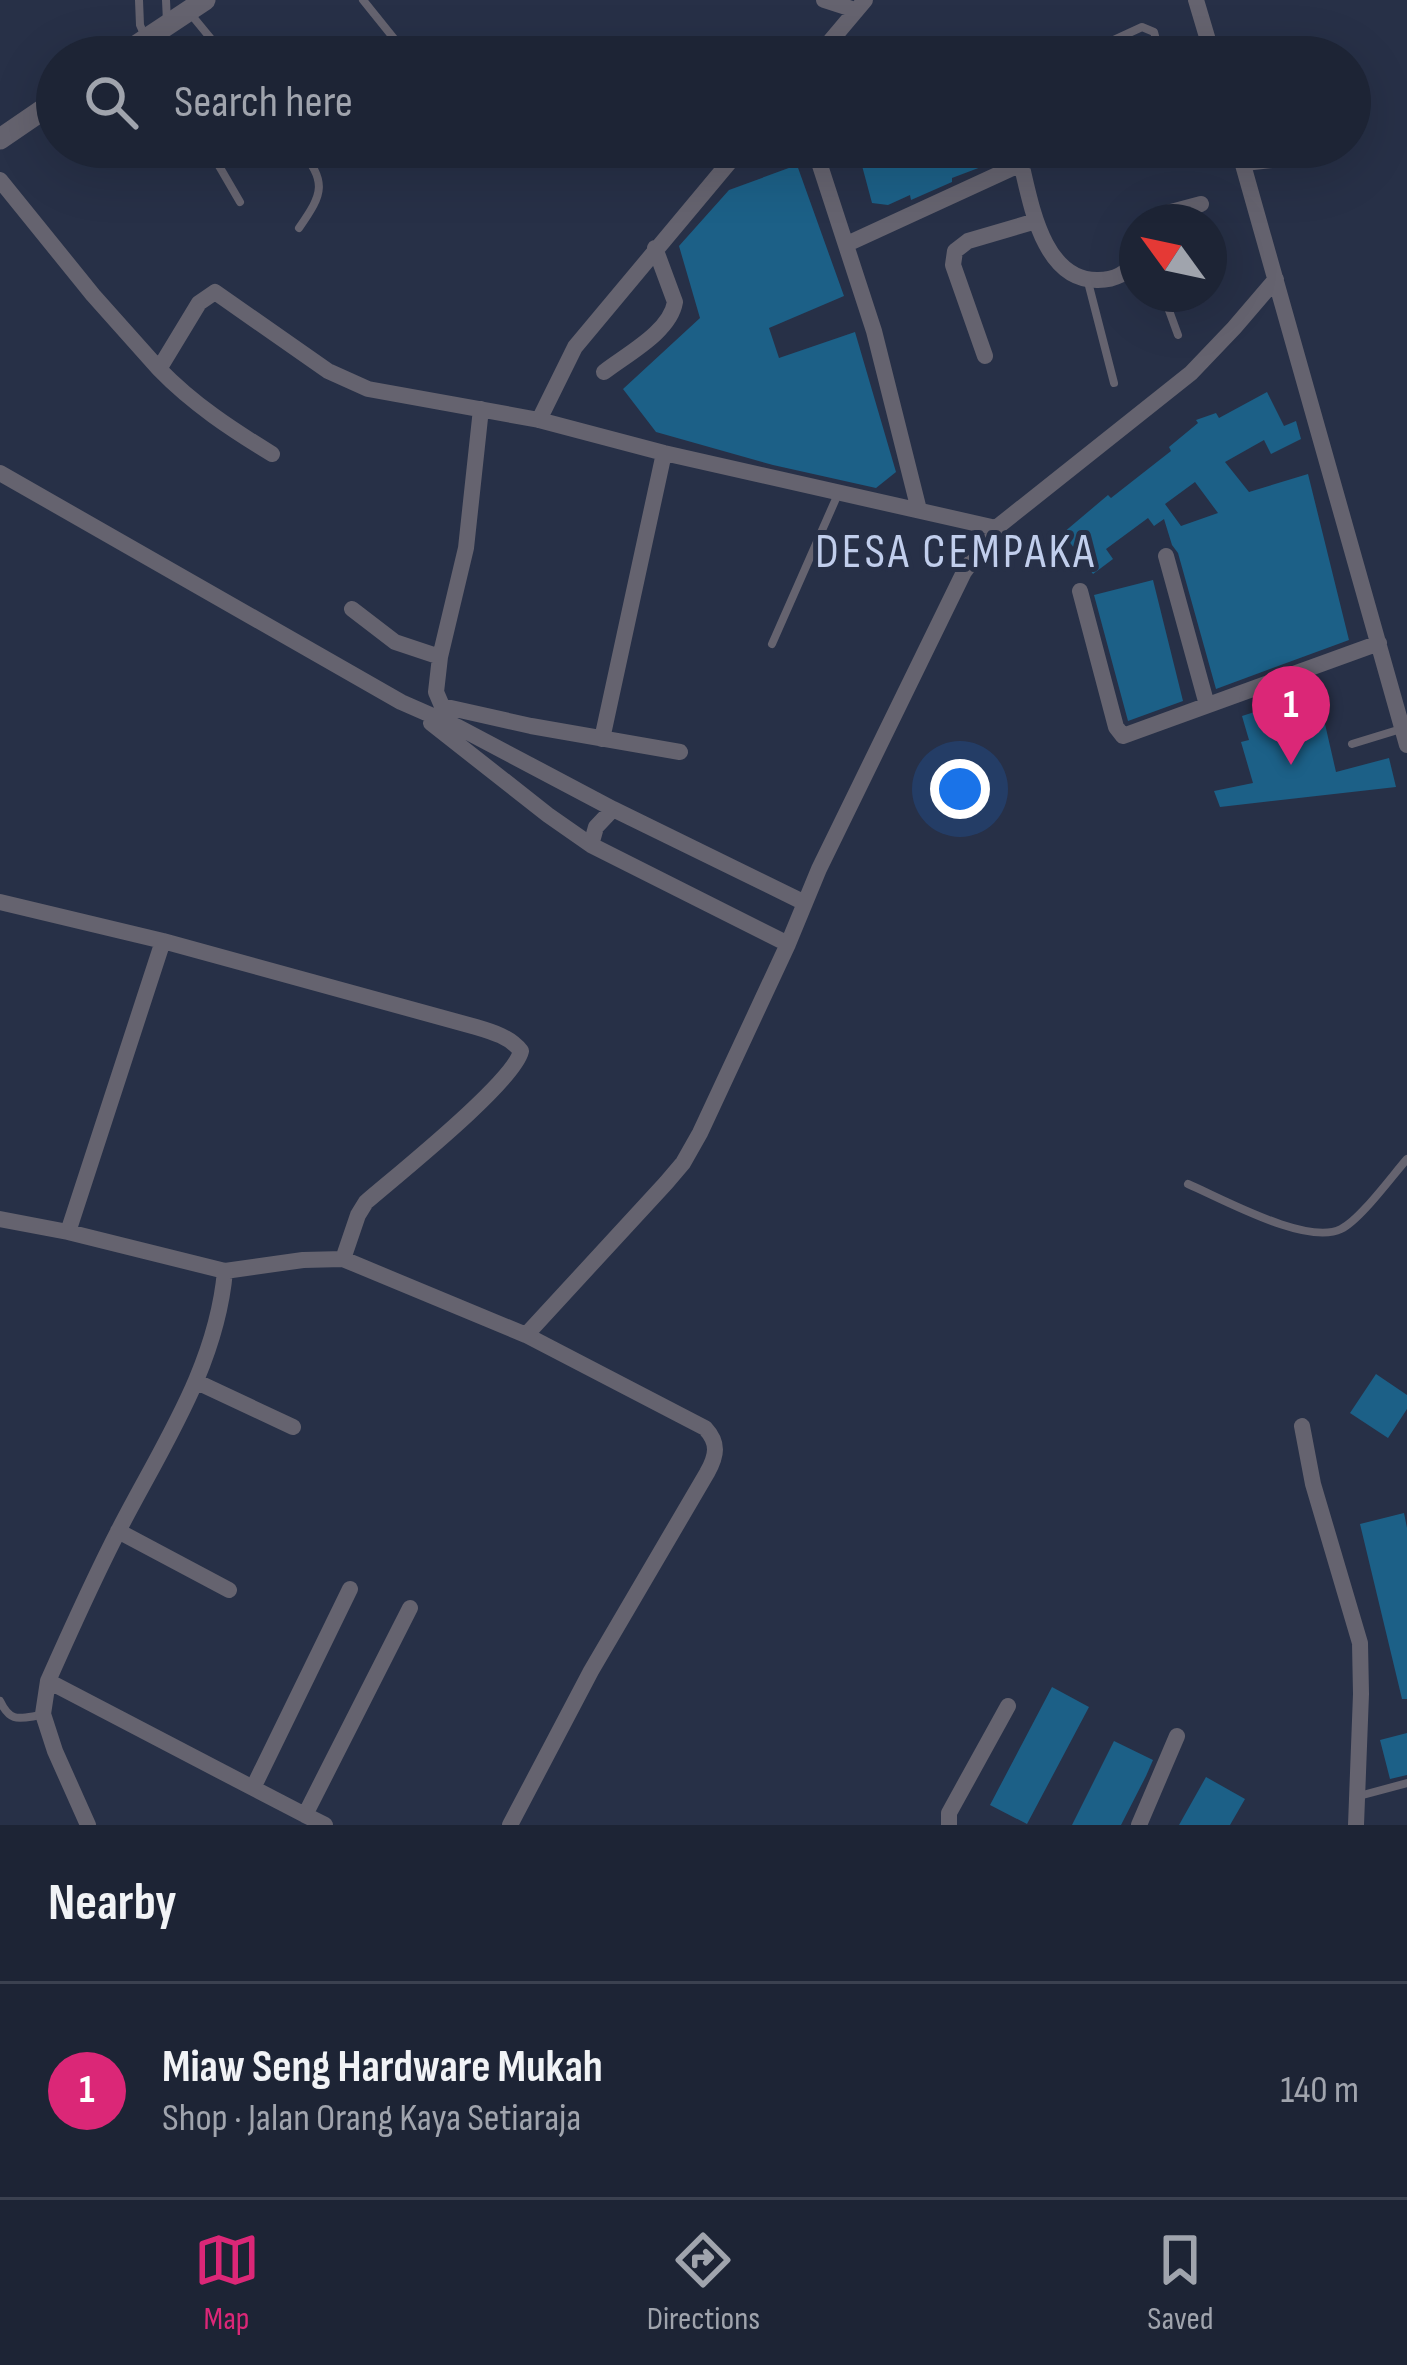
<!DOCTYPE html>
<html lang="en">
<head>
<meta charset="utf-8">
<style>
  body { margin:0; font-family:"Sofia Sans Condensed",sans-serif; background:#252c3d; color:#f1f3f6 }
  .compass { position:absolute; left:1119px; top:204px; width:108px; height:108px; border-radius:50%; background:#1d2435; box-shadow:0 12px 48px #0002; rotate:303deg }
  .you { position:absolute; left:960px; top:789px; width:42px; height:42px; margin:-30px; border:9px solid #fff; border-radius:50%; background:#1a73e8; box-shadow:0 0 0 18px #1a73e833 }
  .badge { display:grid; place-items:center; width:78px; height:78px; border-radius:50%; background:#db2777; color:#fff; font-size:39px; font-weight:700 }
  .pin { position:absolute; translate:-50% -99px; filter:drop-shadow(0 3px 6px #0008) }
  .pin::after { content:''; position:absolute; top:63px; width:42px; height:36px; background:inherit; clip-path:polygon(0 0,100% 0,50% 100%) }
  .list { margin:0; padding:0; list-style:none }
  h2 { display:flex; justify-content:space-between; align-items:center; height:156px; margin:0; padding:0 48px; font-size:51px }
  h2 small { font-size:39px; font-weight:400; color:#a0a4ad }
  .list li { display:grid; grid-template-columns:78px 1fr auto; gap:36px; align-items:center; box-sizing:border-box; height:216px; padding:0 48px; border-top:3px solid #3b4150 }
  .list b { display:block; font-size:45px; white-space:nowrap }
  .list p { margin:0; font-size:39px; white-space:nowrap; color:#a0a4ad }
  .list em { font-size:39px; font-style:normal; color:#a0a4ad }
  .icon { flex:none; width:66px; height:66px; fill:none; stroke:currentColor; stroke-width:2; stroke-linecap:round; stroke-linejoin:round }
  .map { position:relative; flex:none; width:1407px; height:1825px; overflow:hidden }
  .search { position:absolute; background:#1d2435; box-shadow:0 12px 48px #0002; left:36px; right:36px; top:36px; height:132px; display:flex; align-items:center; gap:30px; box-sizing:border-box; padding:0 42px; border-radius:66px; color:#a0a4ad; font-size:45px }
  .sheet { height:372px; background:#1d2435 }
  nav { display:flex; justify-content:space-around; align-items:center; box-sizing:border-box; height:168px; border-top:3px solid #3b4150; background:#1d2435; font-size:33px; color:#a0a4ad }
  nav a { display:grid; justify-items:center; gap:6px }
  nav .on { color:#db2777 }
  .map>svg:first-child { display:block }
  .building { fill:#1c6087; fill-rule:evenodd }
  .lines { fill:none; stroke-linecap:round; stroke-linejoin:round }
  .service { stroke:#65636f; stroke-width:8 }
  .minor { stroke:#65636f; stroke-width:16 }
  .tertiary { stroke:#65636f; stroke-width:21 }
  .labels { text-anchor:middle; stroke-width:10; stroke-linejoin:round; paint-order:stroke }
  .neighbourhood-label { font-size:48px; letter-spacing:3px; fill:#c1ceec; stroke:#273047 }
</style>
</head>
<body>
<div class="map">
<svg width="1407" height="1825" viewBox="0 0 1407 1825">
  <rect width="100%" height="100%" fill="#273047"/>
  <path class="building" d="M857,147H985L989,164L952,178V182L911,200L910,195L888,205L872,203Z
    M797,165L844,296L769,328L779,358L855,332L896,472L876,488L773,465L656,432L623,389L700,318L679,246L729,190Z
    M1267,392L1284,426L1296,421L1301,439L1271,454L1264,440L1225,462L1249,492L1308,474L1349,640L1216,689L1178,553L1172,545L1164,519L1154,526L1148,518L1106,549L1113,559L1093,574L1063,533L1108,495L1111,498L1171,451L1169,447L1198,423L1196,420L1216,413L1219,418ZM1195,482L1218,513L1181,526L1165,504Z
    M1153,580L1183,701L1128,721L1094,595Z
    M1267,708L1275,733L1325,724L1336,772L1389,758L1396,787L1220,807L1214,791L1253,783L1241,742L1249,740L1242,716Z
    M1376,1374L1407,1395V1409L1388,1438L1350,1413Z
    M1404,1513L1407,1528V1699H1402L1360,1524Z
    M1052,1687L1089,1707L1027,1824L990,1805Z
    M1407,1733V1775L1390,1779L1380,1740Z
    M1114,1741L1153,1760L1146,1776L1121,1825H1072Z
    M1206,1777L1245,1799L1230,1825H1179Z"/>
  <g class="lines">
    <path class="service" d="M139,0L140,25L154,57
      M166,0L167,22
      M363,0L396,41
      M189,12L226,57
      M1077,57L1142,27L1154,32C1157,41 1158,50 1152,57
      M208,147L240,202
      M1245,167L1300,161L1322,147
      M299,228C324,192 327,183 299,147
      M1088,282L1114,383
      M1163,294L1178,335
      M772,644L838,494
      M1352,744L1401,729
      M1188,1184C1223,1199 1307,1246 1341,1229C1360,1220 1392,1176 1407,1159
      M0,1701C11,1724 20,1718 42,1715
      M1359,1796L1407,1783"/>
    <path class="minor" d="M824,0L855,10
      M1196,0L1213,57
      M817,57L865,0
      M814,147L874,331L919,510
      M1238,147L1407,745
      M1021,163C1031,204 1043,281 1098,280C1114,280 1128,273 1137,259
      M0,180L93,295L159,369L199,303L215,292L328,371L368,389L539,420L664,453L996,528L964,572L819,869L788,944L700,1133L683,1163L666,1183L526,1335L343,1259L303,1260L225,1271C217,1363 166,1440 124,1520C96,1573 72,1627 48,1681
      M1148,222L1156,216L1201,204
      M847,244L1058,147
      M985,356L953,265L955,251L968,241L1036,221
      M159,369C193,404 231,429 272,454
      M604,372C627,354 670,332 675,302L655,248
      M539,420L575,347L742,147
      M0,473L401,702L458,727L613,809L805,903
      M996,528L1191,373L1234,328L1276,279
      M1166,556L1207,705
      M1080,591L1116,727L1123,736L1379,643
      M352,609L395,642L440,657L466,548L481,409
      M440,657L436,692L442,706L531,726L680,752
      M431,723L548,815L591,845L788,944
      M602,739L664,453
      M591,845L596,827L613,809
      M0,902L163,941L476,1027C493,1032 510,1037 521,1051C514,1082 396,1176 366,1202L358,1215L343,1259
      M0,1219L68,1232L225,1271
      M68,1232L163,941
      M197,1382L293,1427
      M1302,1426L1313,1484L1360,1643L1361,1694L1356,1825
      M118,1531L229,1590
      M305,1815L253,1788L350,1589
      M88,1825L55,1751L43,1714L48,1681L253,1788
      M325,1825L305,1815L410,1608
      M510,1825L591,1671L707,1473C717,1455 719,1443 705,1428L526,1335
      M949,1825V1813L1008,1706
      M1139,1825L1177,1736"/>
    <path class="tertiary" d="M119,57L205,0
      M0,139L57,100"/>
  </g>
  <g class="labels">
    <g class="neighbourhood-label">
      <text x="956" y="567">DESA CEMPAKA</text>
    </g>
  </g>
</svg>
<svg class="compass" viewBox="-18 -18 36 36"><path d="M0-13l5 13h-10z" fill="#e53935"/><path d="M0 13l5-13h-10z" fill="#a0a4ad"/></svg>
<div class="you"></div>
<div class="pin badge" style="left:1291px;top:765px">1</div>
<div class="search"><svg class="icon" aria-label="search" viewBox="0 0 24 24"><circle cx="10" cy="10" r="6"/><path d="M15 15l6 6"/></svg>Search here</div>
</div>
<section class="sheet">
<h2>Nearby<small></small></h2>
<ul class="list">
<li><span class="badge">1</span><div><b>Miaw Seng Hardware Mukah</b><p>Shop · Jalan Orang Kaya Setiaraja</p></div><em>140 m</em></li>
</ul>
</section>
<nav>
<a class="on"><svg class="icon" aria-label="map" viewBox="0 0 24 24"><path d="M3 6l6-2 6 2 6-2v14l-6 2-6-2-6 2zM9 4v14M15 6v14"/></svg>Map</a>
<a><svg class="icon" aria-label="directions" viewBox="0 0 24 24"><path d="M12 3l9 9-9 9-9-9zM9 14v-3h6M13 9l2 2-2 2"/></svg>Directions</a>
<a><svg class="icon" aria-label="saved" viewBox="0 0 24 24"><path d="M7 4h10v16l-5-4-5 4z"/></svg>Saved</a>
</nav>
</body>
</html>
